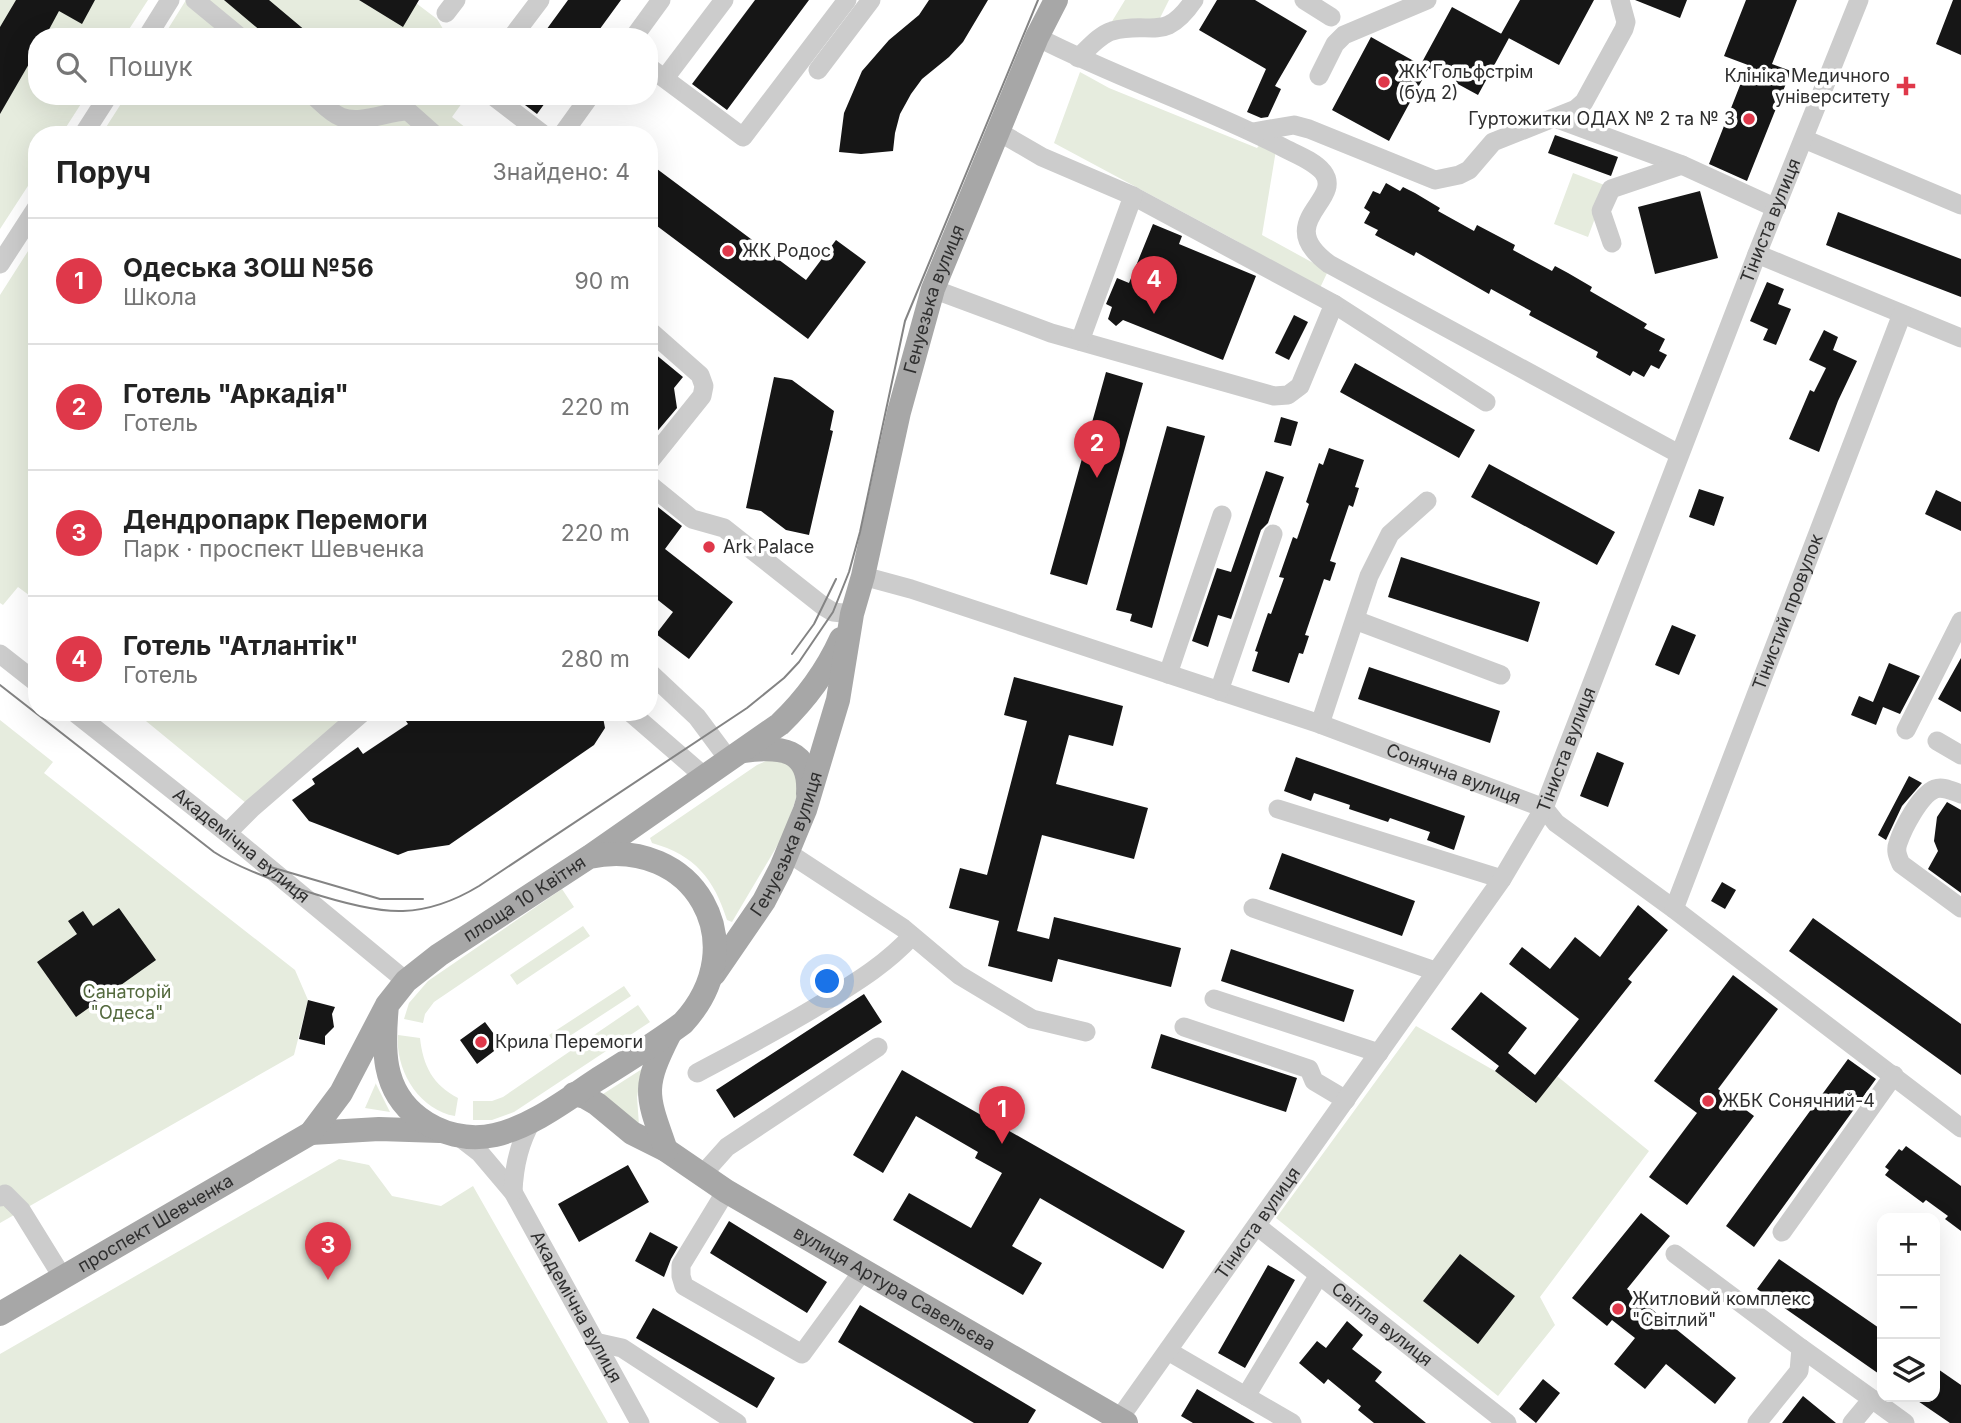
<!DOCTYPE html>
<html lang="uk">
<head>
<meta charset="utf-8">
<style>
  body { margin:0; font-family:Inter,sans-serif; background:#f2f2f2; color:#222 }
  .controls { position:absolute; right:21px; bottom:21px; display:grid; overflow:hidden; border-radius:14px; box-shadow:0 7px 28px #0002 }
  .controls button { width:63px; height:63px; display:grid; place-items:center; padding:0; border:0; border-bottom:2px solid #e0e0e0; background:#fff; color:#222; font:35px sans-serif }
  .you { position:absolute; left:828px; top:982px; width:24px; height:24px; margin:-18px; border:5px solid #fff; border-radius:50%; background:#1a73e8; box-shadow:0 0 0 10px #1a73e833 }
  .badge { display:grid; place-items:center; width:46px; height:46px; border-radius:50%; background:#df384a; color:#fff; font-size:23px; font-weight:700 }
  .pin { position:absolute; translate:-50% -58px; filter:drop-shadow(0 2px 4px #0008) }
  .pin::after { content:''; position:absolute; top:37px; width:24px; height:21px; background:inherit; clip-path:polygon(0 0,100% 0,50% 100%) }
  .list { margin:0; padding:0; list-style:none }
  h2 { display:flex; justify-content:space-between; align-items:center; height:91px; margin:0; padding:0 28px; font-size:30px }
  h2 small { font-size:23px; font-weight:400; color:#767676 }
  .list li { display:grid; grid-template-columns:46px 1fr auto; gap:21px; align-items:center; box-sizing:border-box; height:126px; padding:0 28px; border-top:2px solid #e0e0e0 }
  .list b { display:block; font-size:26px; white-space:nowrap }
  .list p { margin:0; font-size:23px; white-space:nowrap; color:#767676 }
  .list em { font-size:23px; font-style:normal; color:#767676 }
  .icon { flex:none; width:38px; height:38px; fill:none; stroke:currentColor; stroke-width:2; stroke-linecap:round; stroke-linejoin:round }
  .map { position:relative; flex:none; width:1961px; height:1423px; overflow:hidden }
  .search { position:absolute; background:#fff; box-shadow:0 7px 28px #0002; left:28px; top:28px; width:630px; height:77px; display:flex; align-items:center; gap:18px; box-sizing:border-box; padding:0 24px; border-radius:28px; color:#767676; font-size:26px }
  .panel { position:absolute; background:#fff; box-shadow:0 7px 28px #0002; left:28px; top:126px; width:630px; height:595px; border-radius:28px }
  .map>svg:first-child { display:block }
  .green { fill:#e6ecde }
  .building { fill:#161616 }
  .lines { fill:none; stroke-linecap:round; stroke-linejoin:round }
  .minor { stroke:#ccc; stroke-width:19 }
  .major { stroke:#a7a7a7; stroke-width:24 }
  .tram { stroke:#848484; stroke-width:2 }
  .poi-dot { fill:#df384a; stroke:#fff; stroke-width:2.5 }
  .labels { text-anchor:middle; stroke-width:7; stroke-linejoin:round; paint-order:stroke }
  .poi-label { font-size:18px; fill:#2f2f2f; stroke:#fff; text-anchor:start }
  .street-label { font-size:18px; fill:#2f2f2f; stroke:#fff }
  .park-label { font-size:18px; fill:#546a3e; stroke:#fff }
</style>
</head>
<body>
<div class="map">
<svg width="1961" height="1423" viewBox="0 0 1961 1423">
  <rect width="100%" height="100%" fill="#fff"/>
  <path class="green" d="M0,0H148L124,37H37V96H86L61,135H37V172L0,229Z
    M186,0H412L437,19L448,37H163Z
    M1125,0H1169L1159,20L1111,23Z
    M1080,72L1109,88L1257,148L1261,143L1276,150L1262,235L1328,271L1319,290L1235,240L1054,143Z
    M126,96H467L452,117L475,135H101Z
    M1573,173L1607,186L1588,237L1554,224Z
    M37,237V601L18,587L3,605L0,603V295Z
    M135,712H376L258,813Z
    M0,720L53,762L44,773L295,970L308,1000L294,1055L0,1223Z
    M773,758L793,764L799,790L783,836L732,922L727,920C714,879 695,855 652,843L650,838L757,765Z
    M562,889L574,907L434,1002L425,1014L423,1023L404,1019L409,1003L428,981Z
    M583,926L590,936L517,985L510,975Z
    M624,986L631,996L556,1045L549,1035Z
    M638,1005L650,1022L514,1112L492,1120H473V1101H492L503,1097Z
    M1416,1026L1495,1071L1535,1103L1557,1076L1649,1151L1540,1297L1555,1325L1498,1396L1276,1218Z
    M398,1035L420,1038C423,1066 433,1085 458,1098L455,1116C419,1110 395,1070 398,1035Z
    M642,1069L637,1097L639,1125L603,1094Z
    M376,1083V1084L390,1112L365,1108Z
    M339,1159L369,1165L392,1196L441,1206L473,1186L608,1423H0V1354Z"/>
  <path class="building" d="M16,0H95L82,24L59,11L45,37H37V50L0,114V27Z
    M224,0H269L313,37H268Z
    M359,0H419L403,27Z
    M568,0H621L594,37H541Z
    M755,0H809L727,110L692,84Z
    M929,0H988L963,42L949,57L922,79L911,94L900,114L895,133L893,151L861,154L839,152L844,113L862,71L889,40L919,15Z
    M1217,0H1255L1307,31L1275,86L1281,89L1268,117L1261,118L1247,112L1266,69L1199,30Z
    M1520,0H1594L1559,65L1501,34Z
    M1635,0H1687L1680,18Z
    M1746,0H1797L1772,64L1791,71L1747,181L1709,164L1748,65L1724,56Z
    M1953,0H1961V55L1936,44Z
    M1452,7L1509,38L1478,95L1421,64Z
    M1371,37L1428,69L1389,141L1332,110Z
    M513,96H550L537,114Z
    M1555,135L1618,157L1611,176L1548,153Z
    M649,163L806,280L836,240L866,262L808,339L649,220Z
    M1386,183L1400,191L1403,187L1415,193L1440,208L1438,211L1474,231L1477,225L1515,245L1513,250L1552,271L1555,266L1568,273L1592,287L1590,291L1647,324L1644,328L1665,339L1659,351L1667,355L1659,369L1651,365L1644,377L1633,371L1630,376L1596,357L1598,352L1529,315L1531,311L1491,289L1489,294L1416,252L1414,256L1375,235L1378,230L1364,223L1370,212L1364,208L1373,191L1380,194Z
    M1700,191L1718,258L1655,274L1638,207Z
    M1838,212L1961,259V297L1826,245Z
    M1153,224L1182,236L1179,244L1256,276L1223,360L1123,320L1116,326L1108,319L1112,307L1106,304L1117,278L1129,283Z
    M1767,282L1784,289L1778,304L1791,309L1776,345L1763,340L1768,329L1750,321Z
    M1294,315L1308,322L1289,360L1275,353Z
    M1824,330L1838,337L1833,350L1857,361L1838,401L1819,452L1789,439L1810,390L1814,392L1826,368L1809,360Z
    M649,349L683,377L674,388L677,408L649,441Z
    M1355,363L1475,430L1459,458L1340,392Z
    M1106,372L1143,383L1087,585L1050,574Z
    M774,377L792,380L834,411L830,430L833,431L809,535L786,530L761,511L746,508Z
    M1281,417L1298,422L1291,446L1274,442Z
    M1167,426L1205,436L1152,628L1130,621L1132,614L1116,610Z
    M1329,448L1364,460L1355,487L1359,488L1353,507L1349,505L1330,561L1336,563L1330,581L1324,579L1305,635L1309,636L1303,654L1299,653L1289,683L1252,671L1258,652L1255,651L1268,613L1271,614L1284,578L1279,577L1293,537L1297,539L1309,504L1306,502L1319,463L1323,465Z
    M1489,464L1615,532L1597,565L1471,497Z
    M1266,471L1284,477L1268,523L1261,530L1231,619L1218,615L1208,647L1192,641L1217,568L1231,572Z
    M1699,489L1724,497L1714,526L1689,517Z
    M1936,490L1961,502V531L1925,514Z
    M649,500L682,526L665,549L733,602L689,659L656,634L673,612L649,593Z
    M1401,557L1540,602L1528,642L1388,597Z
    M1672,625L1696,635L1679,675L1655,665Z
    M1961,658V712L1938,699Z
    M1889,663L1920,676L1900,714L1883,707L1876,725L1851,715L1859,696L1873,702Z
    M1369,667L1500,711L1490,743L1358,699Z
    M1014,677L1123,706L1113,746L1069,735L1056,784L1148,808L1134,859L1042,835L1017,931L1049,939L1054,917L1181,948L1171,987L1058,959L1052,982L988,966L999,921L949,908L960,868L987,875L1027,721L1004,715Z
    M400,712H602L605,728L594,745L449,845L408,851L398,855L309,821L292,800L315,784L312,779L358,747L363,754L408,724Z
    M1597,752L1624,763L1608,807L1580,796Z
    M1296,757L1465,816L1454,850L1427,840L1430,832L1390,818L1388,822L1349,809L1350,805L1314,793L1311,801L1284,791Z
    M1909,776L1922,783L1902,806L1886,840L1878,835Z
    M1947,802L1961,810V893L1928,869L1938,851L1934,841L1937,817Z
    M1282,853L1415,901L1402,936L1269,889Z
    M1722,882L1736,890L1725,909L1711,901Z
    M1638,905L1668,930L1628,979L1632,982L1536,1103L1495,1071L1499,1066L1451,1029L1481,992L1527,1028L1508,1053L1535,1075L1579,1019L1509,964L1522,947L1550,969L1575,937L1600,957Z
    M119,908L156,960L76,1017L37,962L77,934L68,921L83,911L93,926Z
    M1813,918L1961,1024V1075L1789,951Z
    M1231,949L1354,990L1344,1022L1221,981Z
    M1733,975L1778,1009L1718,1089L1754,1116L1687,1205L1649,1177L1697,1113L1654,1081Z
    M864,994L882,1022L734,1118L716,1090Z
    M308,1000L335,1007L332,1014L334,1027L325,1036V1045L299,1039Z
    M485,1022L502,1045L477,1064L460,1040Z
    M1161,1034L1297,1078L1286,1112L1151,1068Z
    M1848,1059L1876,1079L1754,1247L1726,1226Z
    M902,1070L1185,1231L1163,1269L1040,1198L1012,1246L1042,1263L1023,1295L893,1220L909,1193L971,1228L1002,1173L975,1158L978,1152L916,1116L883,1173L853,1155Z
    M1906,1146L1961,1186V1231L1945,1219L1948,1216L1926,1200L1923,1203L1885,1175L1889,1170L1885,1167L1899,1149L1902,1151Z
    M628,1165L649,1202L579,1242L558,1204Z
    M1641,1213L1670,1236L1627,1289L1736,1378L1715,1404L1666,1364L1645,1389L1614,1364L1635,1338L1612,1320L1607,1326L1572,1298Z
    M729,1221L827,1282L807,1313L710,1253Z
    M650,1232L678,1247L671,1259L664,1277L635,1261Z
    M1460,1254L1515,1296L1478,1344L1423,1301Z
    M1779,1259L1882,1330V1376L1757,1289Z
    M1268,1265L1295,1280L1245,1368L1218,1353Z
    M860,1305L1036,1410L1028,1423H974L838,1342Z
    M653,1308L775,1378L757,1408L636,1338Z
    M1347,1321L1363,1335L1352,1349L1382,1372L1375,1381L1426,1423H1374L1358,1410L1361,1406L1328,1379L1324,1384L1299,1363L1317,1341L1326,1348Z
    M1935,1367L1961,1385V1423H1950L1912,1397H1935Z
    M1543,1379L1560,1393L1536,1423L1519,1409Z
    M1197,1389L1255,1423H1193L1181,1416Z
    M1803,1396L1836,1423H1782Z"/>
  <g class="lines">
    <g class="minor">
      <path d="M195,0L240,37"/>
      <path d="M1304,0L1331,17"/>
      <path d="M446,13L456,0"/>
      <path d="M147,37L170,0"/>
      <path d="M512,37L540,0"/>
      <path d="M634,37L661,0"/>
      <path d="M1037,37C1117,78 1202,106 1282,147C1295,154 1313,160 1323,172C1345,201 1271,221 1329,264L1679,454"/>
      <path d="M1078,58C1088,49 1099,35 1112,31C1152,20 1164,44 1194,0"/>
      <path d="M649,67L743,137L847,0"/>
      <path d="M818,70L871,0"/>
      <path d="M1319,76L1335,44L1344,35L1427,0"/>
      <path d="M665,78L724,0"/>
      <path d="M314,96C322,103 331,113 341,117C361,125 387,111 408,111L435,135"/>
      <path d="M493,96L544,135"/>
      <path d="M1555,118L1682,165L1776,208"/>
      <path d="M999,132L1042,157L1133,196L1334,304L1486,402"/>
      <path d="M1253,132L1294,125L1309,129L1435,180L1459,175L1469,170L1493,142L1576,109L1584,102L1624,29L1626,22L1620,0"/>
      <path d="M83,135L108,96"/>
      <path d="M562,135L590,96"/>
      <path d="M1804,139L1961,205"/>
      <path d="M1612,243L1601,211L1611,189L1682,165"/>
      <path d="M1757,254L1961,338"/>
      <path d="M0,264L37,207"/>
      <path d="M933,289L1051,333L1274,396L1288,395L1300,386L1334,304"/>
      <path d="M649,330L700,375L704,386L702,396L649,462"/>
      <path d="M1080,341L1133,196"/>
      <path d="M649,484L692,519L724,528L823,606L833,612L852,614"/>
      <path id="s1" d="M863,576L911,589L1320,724L1544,808L1556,823L1674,909L1961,1128"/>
      <path d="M1355,620L1501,675"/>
      <path d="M0,654L37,683"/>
      <path d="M649,672L697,717L729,760"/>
      <path d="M1168,674L1222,515"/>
      <path d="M1219,691L1273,534"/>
      <path id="s2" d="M74,712L227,833L406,981"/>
      <path d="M630,712L705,777"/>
      <path d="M1320,724L1369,576L1390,534L1427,501"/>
      <path d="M1906,730L1961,621"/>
      <path d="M1937,741L1961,755"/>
      <path d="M1961,794C1952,791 1943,786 1935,789C1920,795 1903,828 1898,843C1895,851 1898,857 1901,864L1961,908"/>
      <path d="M1278,809L1502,879"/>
      <path d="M227,833L252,808L363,712"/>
      <path d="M787,852L903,928L959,975L1032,1019L1086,1032"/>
      <path d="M1253,908L1435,971"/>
      <path id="s3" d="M1674,909L1902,314"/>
      <path d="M1214,999L1379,1053"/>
      <path d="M1184,1027L1309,1069L1314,1081L1346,1100"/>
      <path d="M697,1073C740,1050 784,1027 826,1001C858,981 886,964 912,936"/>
      <path id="s4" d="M458,1136L480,1153L513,1192L640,1423"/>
      <path d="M702,1175L727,1147L878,1047"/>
      <path d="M726,1191L681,1265V1276L684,1286L802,1354L862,1272"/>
      <path d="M513,1192C514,1166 519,1143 532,1121"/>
      <path d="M0,1197L5,1194L21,1210L63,1278"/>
      <path id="s5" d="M1257,1226L1507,1423"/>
      <path d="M1782,1232L1894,1075"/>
      <path d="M1675,1254L1801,1348L1799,1371L1757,1423"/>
      <path d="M595,1342L622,1348L737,1423"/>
      <path d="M1801,1348L1872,1399L1852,1423"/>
      <path d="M1168,1351L1292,1423"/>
      <path d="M1246,1396L1319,1275"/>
      <path d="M1872,1399L1905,1423"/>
      <path id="s6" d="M1119,1419L1502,879L1544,808L1757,254L1859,0"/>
    </g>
    <g class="major">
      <path d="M743,751C780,746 811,748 808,794"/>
      <path d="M592,855L780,724C806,699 826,672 841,639"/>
      <path id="s7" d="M714,974L764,901L781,868L805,810L838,700L852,614L863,576L899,412L933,289L1037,37L1056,0"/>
      <path id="s8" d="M574,1094L585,1097L597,1104L632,1133L666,1150L726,1191L1126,1423"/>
      <path d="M311,1133L379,1129L440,1131"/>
      <path d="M666,1150C646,1094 642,1088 670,1033"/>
      <path id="s9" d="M0,1314L311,1133L341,1093L387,1005L406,981L439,955L589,857C694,835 756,944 683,1023C656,1043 627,1061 598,1079C566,1100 533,1126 495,1135C468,1141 440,1134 419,1118C381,1090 383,1047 387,1005"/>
    </g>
    <path class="tram" d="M792,654L814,624L836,579
      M0,685L214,852C250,876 360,913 403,911C431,910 456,900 479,886L747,708L784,678L799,662L833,612L849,572L860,532L905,321L1038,0
      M267,866L380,899H423"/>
  </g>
  <g class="poi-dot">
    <circle cx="1384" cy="82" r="7"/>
    <path d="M1902.5 75.5h7v7h7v7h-7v7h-7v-7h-7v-7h7z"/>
    <circle cx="1749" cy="119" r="7"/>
    <circle cx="728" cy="251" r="7"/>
    <circle cx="709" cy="547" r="7"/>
    <circle cx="481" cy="1042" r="7"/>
    <circle cx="1708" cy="1101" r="7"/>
    <circle cx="1618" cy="1309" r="7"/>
  </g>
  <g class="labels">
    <g class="poi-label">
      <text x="1398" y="78">ЖК Гольфстрім<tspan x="1398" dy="21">(буд 2)</tspan></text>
      <text x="1890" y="82" text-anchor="end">Клініка Медичного<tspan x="1890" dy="21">університету</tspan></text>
      <text x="1735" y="125" text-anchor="end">Гуртожитки ОДАХ № 2 та № 3</text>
      <text x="742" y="257">ЖК Родос</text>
      <text x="723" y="553">Ark Palace</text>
      <text x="495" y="1048">Крила Перемоги</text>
      <text x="1722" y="1107">ЖБК Сонячний-4</text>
      <text x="1632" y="1305">Житловий комплекс<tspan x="1632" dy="21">"Світлий"</tspan></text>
    </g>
    <g class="street-label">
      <text dy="6" stroke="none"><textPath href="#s6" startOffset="1374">Тіниста вулиця</textPath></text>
      <text dy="6" stroke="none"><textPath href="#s7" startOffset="716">Генуезька вулиця</textPath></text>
      <text dy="6" stroke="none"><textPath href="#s3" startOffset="318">Тінистий провулок</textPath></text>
      <text dy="6" stroke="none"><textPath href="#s6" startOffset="807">Тіниста вулиця</textPath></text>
      <text dy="6" stroke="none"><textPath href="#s1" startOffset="623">Сонячна вулиця</textPath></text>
      <text dy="6" stroke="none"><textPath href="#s7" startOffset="150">Генуезька вулиця</textPath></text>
      <text dy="6" stroke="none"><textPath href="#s2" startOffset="214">Академічна вулиця</textPath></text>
      <text dy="6" stroke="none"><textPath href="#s9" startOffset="684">площа 10 Квітня</textPath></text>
      <text dy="6" stroke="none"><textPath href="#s9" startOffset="180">проспект Шевченка</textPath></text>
      <text dy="6" stroke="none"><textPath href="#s6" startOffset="240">Тіниста вулиця</textPath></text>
      <text dy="6" stroke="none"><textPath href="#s8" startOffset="376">вулиця Артура Савельєва</textPath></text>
      <text dy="6" stroke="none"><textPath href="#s4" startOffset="210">Академічна вулиця</textPath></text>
      <text dy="6" stroke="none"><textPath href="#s5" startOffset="159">Світла вулиця</textPath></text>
    </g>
    <g class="park-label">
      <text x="127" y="998">Санаторій<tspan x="127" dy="21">"Одеса"</tspan></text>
    </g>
  </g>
</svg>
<div class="controls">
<button>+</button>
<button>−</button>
<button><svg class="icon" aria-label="layers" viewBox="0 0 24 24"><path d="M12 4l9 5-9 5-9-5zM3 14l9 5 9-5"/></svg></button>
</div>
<div class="you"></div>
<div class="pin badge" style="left:1002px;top:1144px">1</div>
<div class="pin badge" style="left:1097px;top:478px">2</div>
<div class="pin badge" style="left:328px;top:1280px">3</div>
<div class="pin badge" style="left:1154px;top:314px">4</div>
<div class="search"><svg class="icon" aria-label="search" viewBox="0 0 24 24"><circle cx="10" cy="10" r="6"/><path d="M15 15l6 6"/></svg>Пошук</div>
<section class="panel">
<h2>Поруч<small>Знайдено: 4</small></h2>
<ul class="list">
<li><span class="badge">1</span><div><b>Одеська ЗОШ №56</b><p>Школа</p></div><em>90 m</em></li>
<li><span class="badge">2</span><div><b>Готель &quot;Аркадія&quot;</b><p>Готель</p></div><em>220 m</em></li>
<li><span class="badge">3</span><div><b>Дендропарк Перемоги</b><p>Парк · проспект Шевченка</p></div><em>220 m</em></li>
<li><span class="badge">4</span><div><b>Готель &quot;Атлантік&quot;</b><p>Готель</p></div><em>280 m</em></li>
</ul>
</section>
</div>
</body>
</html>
